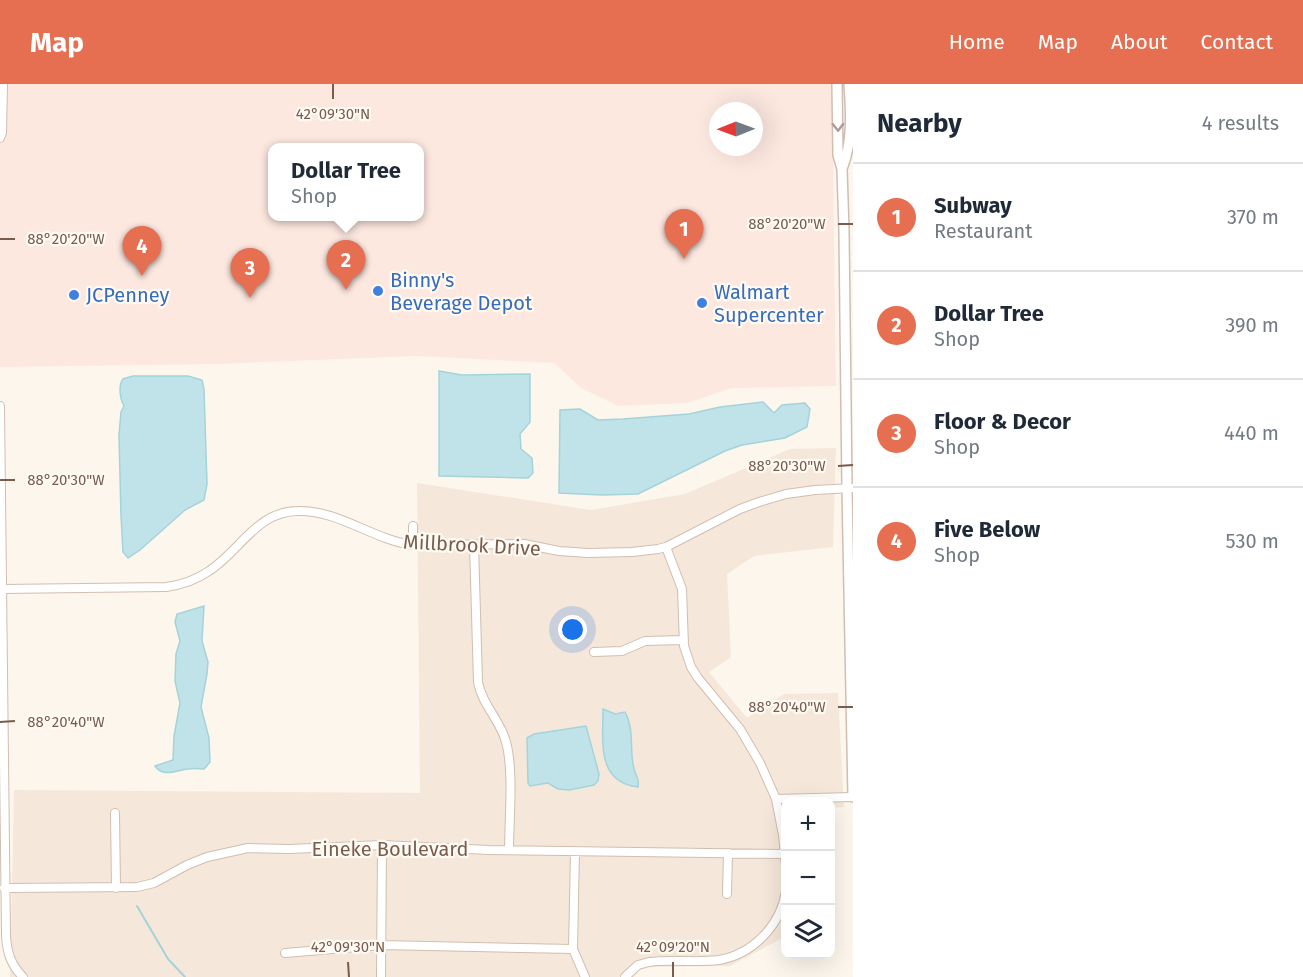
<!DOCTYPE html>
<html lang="en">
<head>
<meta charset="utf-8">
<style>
  body { margin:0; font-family:"Fira Sans",sans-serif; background:#f6f6f7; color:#1f2937 }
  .controls { position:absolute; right:18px; bottom:18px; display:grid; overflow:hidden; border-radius:12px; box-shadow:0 6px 24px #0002 }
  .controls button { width:54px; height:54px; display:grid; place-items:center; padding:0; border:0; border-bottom:2px solid #e0e1e3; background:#fff; color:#1f2937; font:30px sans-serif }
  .compass { position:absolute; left:709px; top:18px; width:54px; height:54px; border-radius:50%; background:#fff; box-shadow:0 6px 24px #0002; rotate:269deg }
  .you { position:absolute; left:573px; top:546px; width:21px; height:21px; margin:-15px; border:4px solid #fff; border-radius:50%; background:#1a73e8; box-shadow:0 0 0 9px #1a73e833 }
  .badge { display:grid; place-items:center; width:39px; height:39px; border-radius:50%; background:#e76f51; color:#fff; font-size:20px; font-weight:700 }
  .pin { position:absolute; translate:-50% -50px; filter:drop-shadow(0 2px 3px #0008) }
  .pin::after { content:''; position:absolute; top:32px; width:21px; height:18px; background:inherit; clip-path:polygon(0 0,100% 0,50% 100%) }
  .popup { position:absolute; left:268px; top:59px; width:156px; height:78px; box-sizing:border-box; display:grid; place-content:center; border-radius:12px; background:#fff; filter:drop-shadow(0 2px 4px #0005); font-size:20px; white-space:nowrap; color:#747a83 }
  .popup b { font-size:22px; color:#1f2937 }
  .popup::after { content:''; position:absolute; left:50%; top:100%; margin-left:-12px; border:12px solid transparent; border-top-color:#fff }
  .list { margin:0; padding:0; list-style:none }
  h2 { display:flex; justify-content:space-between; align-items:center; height:78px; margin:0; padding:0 24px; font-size:26px }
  h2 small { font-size:20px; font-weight:400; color:#747a83 }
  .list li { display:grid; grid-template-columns:39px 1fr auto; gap:18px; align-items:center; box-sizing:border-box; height:108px; padding:0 24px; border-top:2px solid #e0e1e3 }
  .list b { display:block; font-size:22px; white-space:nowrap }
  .list p { margin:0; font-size:20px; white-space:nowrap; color:#747a83 }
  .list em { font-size:20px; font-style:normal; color:#747a83 }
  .icon { flex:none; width:33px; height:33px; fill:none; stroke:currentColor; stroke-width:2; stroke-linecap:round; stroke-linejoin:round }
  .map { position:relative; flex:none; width:853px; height:893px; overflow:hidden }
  header { display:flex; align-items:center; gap:36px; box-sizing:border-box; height:84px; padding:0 30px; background:#e76f51; color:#fff }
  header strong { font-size:28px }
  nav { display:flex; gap:33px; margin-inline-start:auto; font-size:21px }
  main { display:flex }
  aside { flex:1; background:#fff }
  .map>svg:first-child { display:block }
  .residential { fill:#f5e8da }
  .commercial { fill:#fde8e0; fill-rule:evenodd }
  .water { fill:#bfe3e8; stroke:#a5d3da; stroke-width:1.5 }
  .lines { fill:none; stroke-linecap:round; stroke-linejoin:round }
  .stream { stroke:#a5d3da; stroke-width:2 }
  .minor-casing { stroke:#d1beb0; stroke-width:10 }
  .tertiary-casing { stroke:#d1beb0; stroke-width:12 }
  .minor { stroke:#fff; stroke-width:8 }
  .tertiary { stroke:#fff; stroke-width:9 }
  .oneway { stroke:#af9d94 }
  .ticks { fill:none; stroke:#7a5c4d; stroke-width:2 }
  .shop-dot { fill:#3f7fe0; stroke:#fffaf3; stroke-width:2 }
  .labels { text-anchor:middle; stroke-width:4.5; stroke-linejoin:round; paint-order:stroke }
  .shop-label { font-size:20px; fill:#366cbe; stroke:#fffaf3; text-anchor:start }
  .street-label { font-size:20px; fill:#7a5c4d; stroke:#fffaf3 }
  .ticks-label { font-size:15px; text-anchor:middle; fill:#7a5c4d; stroke:#fffaf3; stroke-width:4.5; stroke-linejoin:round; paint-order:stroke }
</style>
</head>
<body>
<header>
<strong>Map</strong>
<nav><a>Home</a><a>Map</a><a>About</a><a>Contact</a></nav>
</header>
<main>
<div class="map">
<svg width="853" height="893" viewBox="0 0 853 893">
  <rect width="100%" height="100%" fill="#fdf6ec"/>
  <path class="residential" d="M836,364L833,463L754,472L727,490L731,573L709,588L747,634L784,610L838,609L844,723L831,724L830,718H786V831L781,855L730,882L649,883L639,886L634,893H10L14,706L420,709L417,399L591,426L685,410L790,365Z"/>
  <path class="commercial" d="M0,0H832L836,302L732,304L687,319L618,322L581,304L554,279L415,272L218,280L0,283ZM718,27H754V63H718ZM272,64H419V132H272Z"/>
  <path class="water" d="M439,287L462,291L530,290V338L520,350L521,365L532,374L533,389L528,394L439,392Z
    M133,292H188L202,296L204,305L207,400L204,416L185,426L140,466L128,474L123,468L121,432L119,351L121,328L124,322C120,315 118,302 123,295Z
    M763,318L774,329L782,321L805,319L810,325L807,343L785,354L742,361L725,367L638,410L602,411L559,409L560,326L580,325L598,336L623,335L689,330L720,323Z
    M204,522L202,557L208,578L207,590L201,623L209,654L210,678L204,685C199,685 193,684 188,685C177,686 163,694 155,682L173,676L174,652L180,619L175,597L176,570L180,557L175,538L177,530Z
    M603,625L615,630L625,628C635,646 629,667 634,685C636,693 640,695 638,703C596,698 603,657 603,625Z
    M586,642L599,690L598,697L594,701L569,706L558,705L548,699L530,702L528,699L527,654L534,650Z"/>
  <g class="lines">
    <path class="stream" d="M137,822L168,875L185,893"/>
    <g class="minor-casing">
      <path id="minor" d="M0,54L2,49L3,0
        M0,322L6,852C7,869 11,881 23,893
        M413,461V442
        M474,461L478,598C482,621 501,637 506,658C514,687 509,735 509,766
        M666,463L682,505L684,562L691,583L698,594L740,645L760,679L776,715L783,751L786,782
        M2,505L166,503C181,501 196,496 209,487C240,467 257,427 298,427C339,426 373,456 413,461L524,460L559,467L588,469L632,468L658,465L666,463L740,425L759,418L786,410L815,406L853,404
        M594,568L622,567L645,557L684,556
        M776,715L852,713
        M115,729L116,804
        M575,767L573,865L585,893
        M4,804L137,803L154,799L187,781L207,773L248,764L289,765L382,761L489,766L784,770
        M727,810L728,769
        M285,869L381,861L573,865
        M381,893L382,761
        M625,893L638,881L649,878C672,875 696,879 719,876C753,870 781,841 786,807"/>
    </g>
    <g class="tertiary-casing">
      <path id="tertiary" d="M837,0L838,71L842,85L844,147L847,404L853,713
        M842,85C853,57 851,29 849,0"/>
    </g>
    <use href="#minor" class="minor"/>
    <use href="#tertiary" class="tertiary"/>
  </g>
  <defs><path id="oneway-chevron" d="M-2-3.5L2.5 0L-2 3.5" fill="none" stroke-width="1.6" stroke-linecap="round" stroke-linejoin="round" transform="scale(1.5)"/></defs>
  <use class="oneway" href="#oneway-chevron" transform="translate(838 43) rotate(89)"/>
  <path class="ticks" d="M333,0V15M838,140H853M0,155H15M838,382L853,381M0,396H15M838,623H853M0,638L15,637M348,878L349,893M673,878V893"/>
  <g class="shop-dot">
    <circle cx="378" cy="207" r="6"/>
    <circle cx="74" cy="211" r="6"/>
    <circle cx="702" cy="219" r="6"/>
  </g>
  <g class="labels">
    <g class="shop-label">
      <text x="390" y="203">Binny's<tspan x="390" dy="23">Beverage Depot</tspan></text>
      <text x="714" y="215">Walmart<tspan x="714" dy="23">Supercenter</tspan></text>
      <text x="86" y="218">JCPenney</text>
    </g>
    <g class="street-label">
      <text transform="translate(472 461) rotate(3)" y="7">Millbrook Drive</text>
      <text x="390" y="772">Eineke Boulevard</text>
    </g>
  </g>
  <g class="ticks-label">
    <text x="333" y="35">42°09'30"N</text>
    <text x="787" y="145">88°20'20"W</text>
    <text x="66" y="160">88°20'20"W</text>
    <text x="787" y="387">88°20'30"W</text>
    <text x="66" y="401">88°20'30"W</text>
    <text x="787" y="628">88°20'40"W</text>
    <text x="66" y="643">88°20'40"W</text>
    <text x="348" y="868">42°09'30"N</text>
    <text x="673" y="868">42°09'20"N</text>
  </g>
</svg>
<div class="controls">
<button>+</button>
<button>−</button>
<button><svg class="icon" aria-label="layers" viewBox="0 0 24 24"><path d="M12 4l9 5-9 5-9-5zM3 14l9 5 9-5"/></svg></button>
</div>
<svg class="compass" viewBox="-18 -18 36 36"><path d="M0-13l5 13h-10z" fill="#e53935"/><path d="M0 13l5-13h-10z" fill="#747a83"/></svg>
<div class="you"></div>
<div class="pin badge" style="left:684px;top:175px">1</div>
<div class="pin badge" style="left:346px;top:206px">2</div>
<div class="popup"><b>Dollar Tree</b>Shop</div>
<div class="pin badge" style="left:250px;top:214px">3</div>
<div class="pin badge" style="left:142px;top:192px">4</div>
</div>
<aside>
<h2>Nearby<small>4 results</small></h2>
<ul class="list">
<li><span class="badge">1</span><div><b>Subway</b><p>Restaurant</p></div><em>370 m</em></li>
<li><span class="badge">2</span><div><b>Dollar Tree</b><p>Shop</p></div><em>390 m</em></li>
<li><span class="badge">3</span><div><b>Floor &amp; Decor</b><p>Shop</p></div><em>440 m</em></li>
<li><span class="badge">4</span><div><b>Five Below</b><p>Shop</p></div><em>530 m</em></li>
</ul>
</aside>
</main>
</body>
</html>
